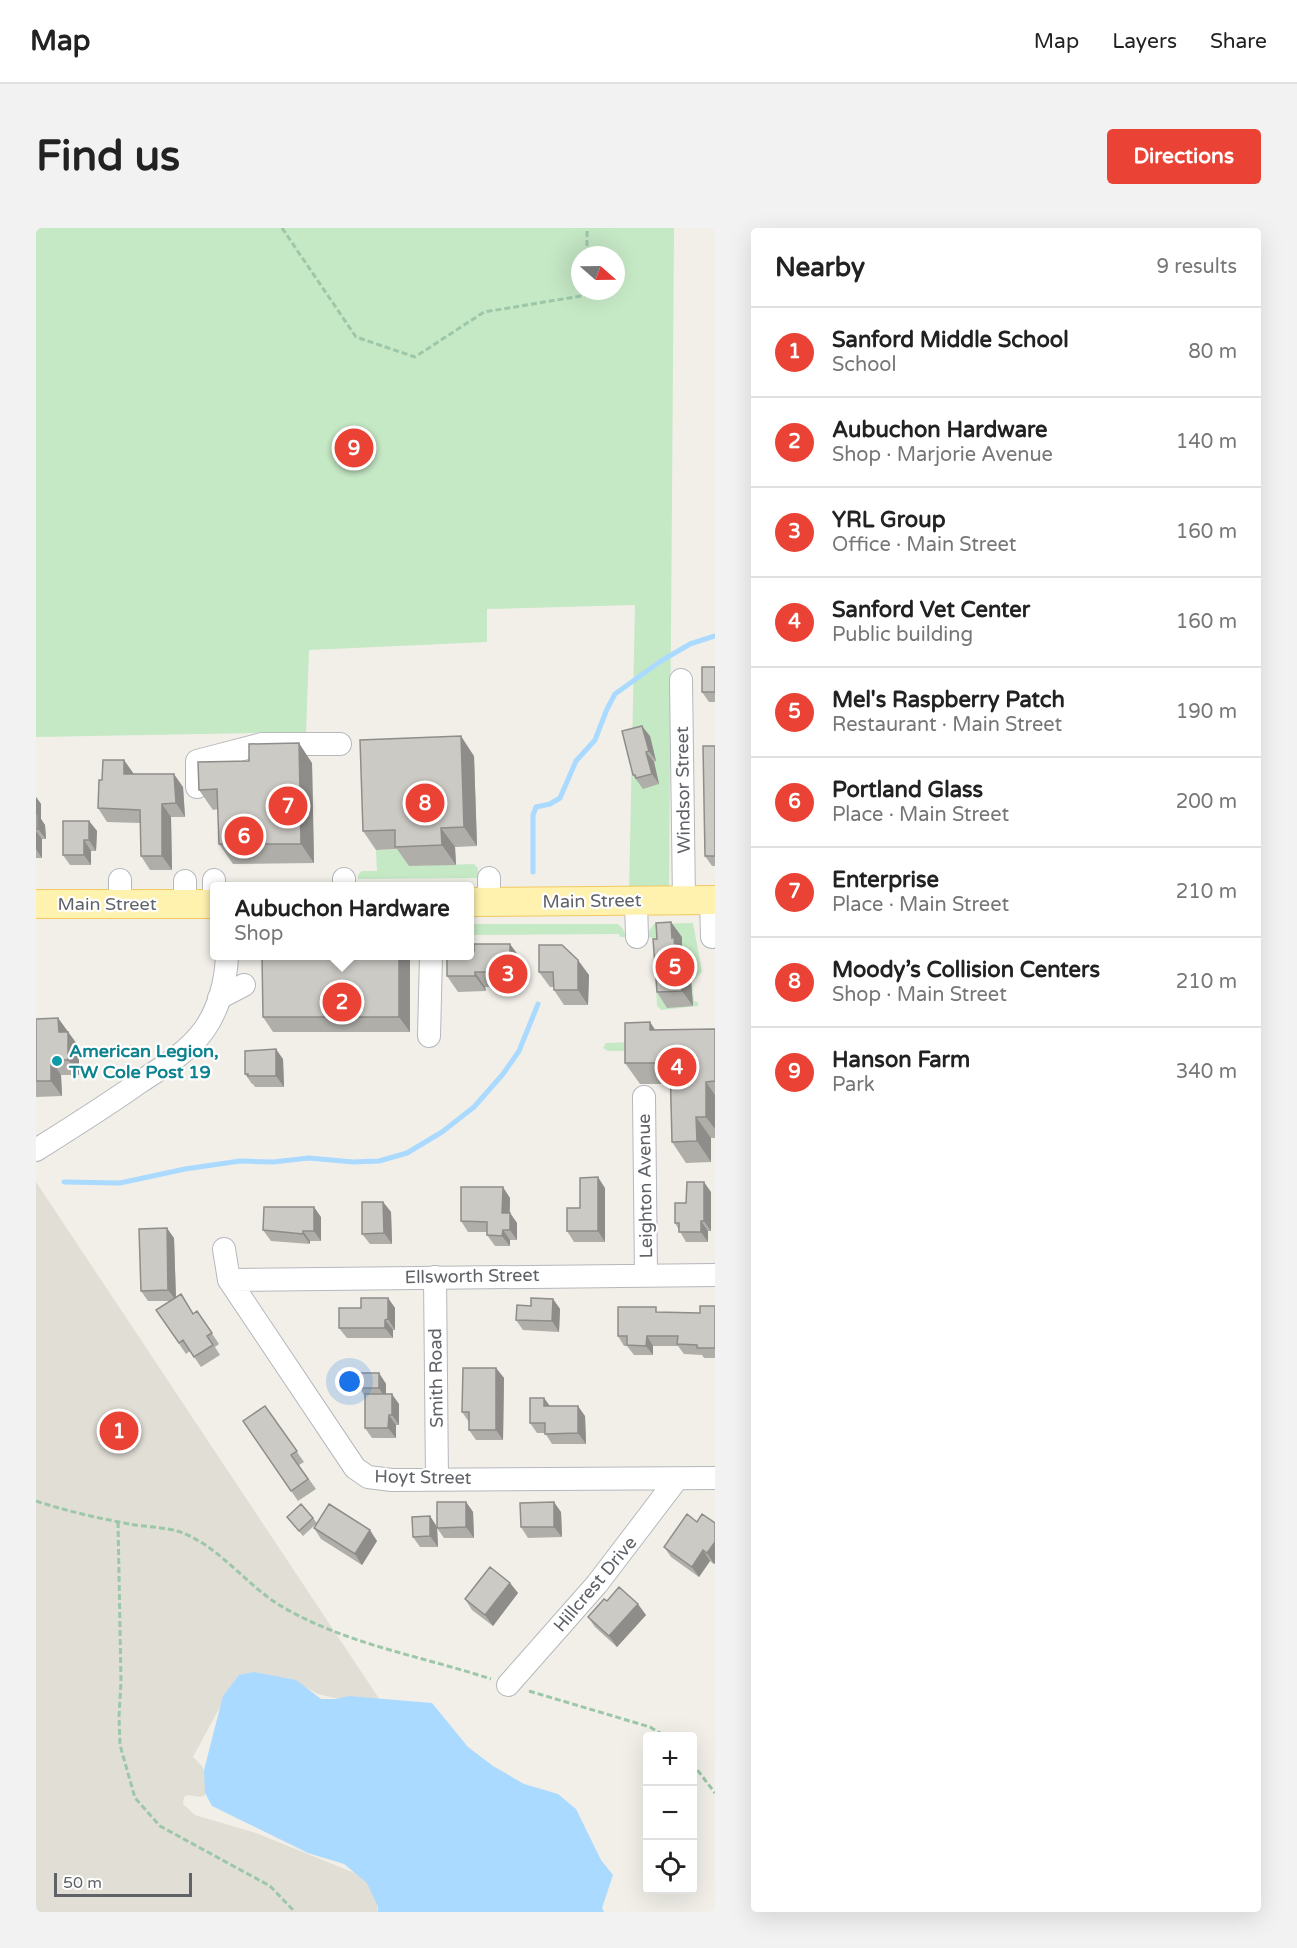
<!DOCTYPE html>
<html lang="en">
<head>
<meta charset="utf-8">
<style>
  body { margin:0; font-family:"Varela Round",sans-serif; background:#f2f2f2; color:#222 }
  .controls { position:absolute; right:18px; bottom:18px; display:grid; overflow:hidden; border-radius:6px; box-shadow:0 6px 24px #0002 }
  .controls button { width:54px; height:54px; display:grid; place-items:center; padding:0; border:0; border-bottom:2px solid #e0e0e0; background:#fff; color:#222; font:30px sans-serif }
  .compass { position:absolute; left:535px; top:18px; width:54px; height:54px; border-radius:50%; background:#fff; box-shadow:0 6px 24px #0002; rotate:110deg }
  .scale { position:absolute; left:18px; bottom:15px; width:138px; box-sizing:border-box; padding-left:6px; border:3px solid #5f6368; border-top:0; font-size:16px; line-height:21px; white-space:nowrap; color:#5f6368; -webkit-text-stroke:4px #fff; paint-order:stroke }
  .you { position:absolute; left:314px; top:1154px; width:21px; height:21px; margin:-15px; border:4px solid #fff; border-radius:50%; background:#1a73e8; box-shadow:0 0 0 9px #1a73e833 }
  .badge { display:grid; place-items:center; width:39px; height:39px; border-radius:50%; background:#ea4335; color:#fff; font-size:20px; font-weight:700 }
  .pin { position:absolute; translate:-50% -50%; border:3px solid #fff; box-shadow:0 2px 6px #0006 }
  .popup { position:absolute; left:174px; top:654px; width:264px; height:78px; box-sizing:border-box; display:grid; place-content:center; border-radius:6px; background:#fff; filter:drop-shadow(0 2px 4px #0005); font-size:20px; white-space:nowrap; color:#767676 }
  .popup b { font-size:22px; color:#222 }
  .popup::after { content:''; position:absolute; left:50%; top:100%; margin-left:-12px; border:12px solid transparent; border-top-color:#fff }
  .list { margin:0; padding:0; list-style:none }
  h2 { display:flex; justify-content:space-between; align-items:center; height:78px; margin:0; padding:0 24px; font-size:26px }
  h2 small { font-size:20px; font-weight:400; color:#767676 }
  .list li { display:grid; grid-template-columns:39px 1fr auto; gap:18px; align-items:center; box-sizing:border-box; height:90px; padding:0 24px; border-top:2px solid #e0e0e0 }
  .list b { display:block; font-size:22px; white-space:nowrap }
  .list p { margin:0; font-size:20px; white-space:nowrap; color:#767676 }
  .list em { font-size:20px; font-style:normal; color:#767676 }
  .icon { flex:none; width:33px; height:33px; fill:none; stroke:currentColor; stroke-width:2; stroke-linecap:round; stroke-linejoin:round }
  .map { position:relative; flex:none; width:679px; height:1684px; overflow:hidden; border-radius:6px }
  header { display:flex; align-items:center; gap:36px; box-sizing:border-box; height:84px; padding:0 30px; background:#fff; border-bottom:2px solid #e0e0e0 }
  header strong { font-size:28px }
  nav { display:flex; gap:33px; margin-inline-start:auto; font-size:21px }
  .intro { display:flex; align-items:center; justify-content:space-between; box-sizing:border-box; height:144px; padding:0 36px }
  h1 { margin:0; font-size:42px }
  .button { padding:15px 27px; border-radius:6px; background:#ea4335; color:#fff; font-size:21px; font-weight:700 }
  main { display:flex; gap:36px; padding:0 36px }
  aside { flex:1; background:#fff; border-radius:6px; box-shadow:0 6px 24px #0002 }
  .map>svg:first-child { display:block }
  .education { fill:#e1ded6 }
  .green { fill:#c5e8c5; fill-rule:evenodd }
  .water { fill:#aadaff }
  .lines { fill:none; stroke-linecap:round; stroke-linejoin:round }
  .stream { stroke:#aadaff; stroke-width:5 }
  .minor-casing { stroke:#b5b8bc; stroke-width:24 }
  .major-casing { stroke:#f2c960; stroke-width:30 }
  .path { stroke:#9cc7a9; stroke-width:3; stroke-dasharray:6 3; stroke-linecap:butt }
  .minor { stroke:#fff; stroke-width:22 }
  .major { stroke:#fff2af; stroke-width:28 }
  .wall { fill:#afaea9 }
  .shaded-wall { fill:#8f8d8a }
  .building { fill:#cccac5; stroke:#8f8d8a; stroke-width:1.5 }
  .culture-dot { fill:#0f9aa8; stroke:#fff; stroke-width:2 }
  .labels { text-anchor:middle; stroke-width:4.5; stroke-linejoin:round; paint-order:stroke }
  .street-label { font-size:18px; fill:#5f6368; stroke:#fff }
  .culture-label { font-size:18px; font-weight:bold; fill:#0d838f; stroke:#fff; text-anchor:start }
</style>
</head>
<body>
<header>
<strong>Map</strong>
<nav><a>Map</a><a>Layers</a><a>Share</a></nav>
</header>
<div class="intro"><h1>Find us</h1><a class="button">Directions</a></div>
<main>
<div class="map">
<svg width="679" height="1684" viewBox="0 0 679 1684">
  <rect width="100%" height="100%" fill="#f1efe8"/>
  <path class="education" d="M0,954L344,1472L315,1473L294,1469L282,1466L258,1453L186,1475L157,1529L166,1538L173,1558L171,1564L168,1568L164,1569L152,1567L148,1569L147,1576L159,1587L220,1605L331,1650L340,1669L342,1684H0Z"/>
  <path class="green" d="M0,0H638L633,667L593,666L599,377L451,381V414L273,422L270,504L0,509ZM544,27H580V63H544Z
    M372,621L373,638L438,636L442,640V650L322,651V647L326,643H341L340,622Z
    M657,695L666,744L656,754L658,773L662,774V778L625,782L621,778L618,710L612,709L613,703L618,696Z
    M434,696H582L587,701L590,709H584L583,706L434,707Z
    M601,814L603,823H572L567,820L570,815Z"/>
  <path class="water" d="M218,1444L260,1452L285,1471H300L313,1468L396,1475L432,1519L457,1538L488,1556L522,1566L540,1581L565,1632L577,1647L566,1680L568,1684H342V1679L331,1655L308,1636L272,1625L176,1578L169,1565L168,1542L187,1468L203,1447Z"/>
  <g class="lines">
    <path class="stream" d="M497,644V587L500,579L514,576L524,570L540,533L559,512L571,481L579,466L625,433L654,416L679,408
      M28,954L84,955L149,941L204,933L237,934L273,930L317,934L343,933L371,925L406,904L438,879L467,846L483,823L502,776"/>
    <g class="minor-casing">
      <path id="minor" d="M645,452L648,672
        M161,559V533L226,516H304
        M453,650V674
        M178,652V663
        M149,653V676
        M308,658V651
        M600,672L601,709
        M675,672L676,709
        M84,676V652
        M183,770L208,757
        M393,808L395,728
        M608,869L610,1047
        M0,922C35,900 70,878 104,854C127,839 152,824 168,802C183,781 190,753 191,728
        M188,1021L193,1052L319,1240L332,1249L356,1252L679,1250
        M399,1049L401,1251
        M193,1052L679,1047
        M472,1457L561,1356L641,1251"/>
    </g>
    <g class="major-casing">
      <path id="major" d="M434,674L679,672
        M0,676H178"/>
    </g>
    <path class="path" d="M246,0L320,109L379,129L448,84L551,67V63
      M551,27V0
      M0,1273C30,1283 62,1290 93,1296C110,1299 131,1299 147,1305C186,1321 210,1357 245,1378C309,1416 385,1428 455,1451
      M82,1294L85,1453L83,1489L84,1517L99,1570L124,1598L234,1658L259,1684
      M493,1463L614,1499L629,1508
      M656,1535L679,1565"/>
    <use href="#minor" class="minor"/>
    <use href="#major" class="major"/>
  </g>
  <path class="wall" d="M679,439V474H673L666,464Z
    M614,508L620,533L618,534L623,556L607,561L597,547Z
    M679,518V638H676L669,628Z
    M438,528L441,618L419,619L420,637L373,638L361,621L340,622L327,603Z
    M276,535L278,635L197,636L183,616L182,581L177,582L163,562Z
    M98,546L147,559L149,589H135L136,642H114L105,628V595L71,594L62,580L66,552Z
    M0,569L5,576V591L9,597L10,611H6V630H0Z
    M53,593L61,603L60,623H55V637H34L27,627Z
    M646,709V721L649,725L651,746L655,752L657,778L631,780L621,764Z
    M503,717L553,747L552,777H528L518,762V759H514L503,744Z
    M325,728H374V804H237L227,789Z
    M485,731V759H449L450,763L422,764L411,748Z
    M22,790L43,819V847H25L26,868L0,869V791Z
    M679,801V910H675V934L650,935L636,914L634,856H604L589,835L619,802Z
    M247,831L248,859H219L217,856H216L209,846Z
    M569,960V1014H538L531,1003L544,980Z
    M675,964V1003H672V1014H650L639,995L650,975Z
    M474,970V985L481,995V1012H474V1018H459L451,1007V1004H432L425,993Z
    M347,974L355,984L356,1016H334L326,1006Z
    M285,989V1013H274V1016L235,1013L227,1002Z
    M138,1010L140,1070L158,1086L161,1083L183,1116L179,1119L184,1127L165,1139L154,1123L150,1126L120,1082L135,1073H112L105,1063Z
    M352,1070L359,1080V1102H357V1110H311L303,1100L325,1080Z
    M517,1071L524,1081L523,1104L487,1102L480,1092Z
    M679,1078V1130H668L666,1127L648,1126L642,1118H617V1127H598L591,1118H588L582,1108L623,1084L664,1085Z
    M460,1140L468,1150L467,1212H440L433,1202V1194L426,1184Z
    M343,1145L350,1156V1166L363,1176V1197H360V1210H336L329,1200V1169L324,1160Z
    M508,1170L514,1178L549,1188L550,1216H516L509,1205H501L494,1195Z
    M229,1178L268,1234L263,1237L280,1261L262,1273L207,1193Z
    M430,1274L437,1284L438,1310H408L401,1300L402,1319H384L377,1309L394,1288L401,1299Z
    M525,1284L526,1309L492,1310L485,1299Z
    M251,1289L277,1290L281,1295L341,1313L326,1337L285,1311L278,1300L281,1295L267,1308Z
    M661,1294L679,1295V1335L678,1336L674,1333L663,1349L635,1329L628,1319Z
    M474,1355L482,1365L457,1398L436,1382L429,1371Z
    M571,1373L610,1387L581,1419L559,1399L552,1389Z"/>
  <path class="shaded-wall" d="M606,498L614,508L620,533L613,523Z
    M425,508L438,528L441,618L428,599Z
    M263,515L276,535L278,635L265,616Z
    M610,524L618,534L623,556L616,546Z
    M88,532L98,546L97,560L88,546Z
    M138,546L147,559L149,589L140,575Z
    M0,569L5,576V591L9,597L10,611L2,601L0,589Z
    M126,576L135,589L136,642L126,628Z
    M53,593L61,603L60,623L53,612Z
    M405,600L419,619L420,637L406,617Z
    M0,603L6,611V630L0,621Z
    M48,612L55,623V637L48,627Z
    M635,694L646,709V721L649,725L651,746L655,752L657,778L646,763L640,737L636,710Z
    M474,716L485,731V759L474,744Z
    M363,728H374V804L363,789Z
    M542,732L553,747L552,777L542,762Z
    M439,744L449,759L450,763L439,748Z
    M22,790L43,819V847L32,832L23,804Z
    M614,794L628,815L614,802Z
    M240,821L247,831L248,859L240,848Z
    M15,832L25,847L26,868L15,853Z
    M670,854L679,867V901L670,889Z
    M660,889L675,910V934L661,913Z
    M562,949L569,960V1014L562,1003Z
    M668,954L675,964V1003L668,993Z
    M467,959L474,970L473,995L466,985Z
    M347,974L355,984L356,1016L348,1005Z
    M278,979L285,989V1013L278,1003Z
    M474,985L481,995V1012L474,1002Z
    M665,993L672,1003V1014L665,1004Z
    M131,1000L138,1010L140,1072L132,1062Z
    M467,1002L474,1012V1018L466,1008Z
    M267,1003L274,1013V1016L267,1006Z
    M352,1070L359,1080V1102L352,1091Z
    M517,1071L524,1081L523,1104L516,1093Z
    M349,1092L357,1102V1110L349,1100Z
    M611,1108L617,1118V1127L610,1118Z
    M460,1140L468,1150L467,1212L460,1202Z
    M343,1145L350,1156V1171L343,1160Z
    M356,1166L363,1176V1197L356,1187Z
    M508,1170L515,1180L508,1178Z
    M542,1178L549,1188L550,1216L542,1205Z
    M353,1187L360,1197V1210L352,1200Z
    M430,1274L437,1284L438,1310L430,1299Z
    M518,1274L525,1284L526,1309L518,1299Z
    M394,1288L401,1299L402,1319L394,1308Z
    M334,1302L341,1313L326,1337L319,1326Z
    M679,1314V1335L678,1336L671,1325Z
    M667,1322L674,1333L663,1349L656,1339Z
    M474,1355L482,1365L457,1398L449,1387Z
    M602,1376L610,1387L581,1419L573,1408Z"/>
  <path class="building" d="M666,439H679V464H666Z
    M606,498L613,523L610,524L616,546L600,550L599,547H597L586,503Z
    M425,508L428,599L405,600L406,617L359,619V602L327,603L324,512Z
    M263,515L265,616H183L181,561L163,562L162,534L213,533V516Z
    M667,518H679V628H669Z
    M67,532H88V546H138L140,575L126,576V628H105L104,582L62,580L63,552H66Z
    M0,586H2V601H0Z
    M27,593H53V612H48V627H27Z
    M635,694L636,710L638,709L640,737H644L646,763L621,764L617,711H621L620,695Z
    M438,716H474V744H439V748H411V728H434V723H438Z
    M503,717H526L542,732V762H518L517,744H503Z
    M226,728H363V789H227Z
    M22,790L23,804H32V832H15V853H0V791Z
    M614,794V802L679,801V853L670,854V889H660L661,913L636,914L634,835H589V795Z
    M240,821V848H212V846H209V823Z
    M562,949V1003H531V980H544V950Z
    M651,954H668V993H665V1004H643V995H639V975H650Z
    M425,959H467L466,985H474V1002H467L466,1008L451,1007V994L425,993Z
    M326,974H347L348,1005L326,1006Z
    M228,979H278V1003H267V1006L227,1002Z
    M131,1000L132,1062L105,1063L103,1001Z
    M145,1066L157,1086L161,1083L176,1105L171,1108L177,1117L158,1129L147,1112L143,1115L120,1082Z
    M325,1070H352V1091L349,1092V1100H303V1080H325Z
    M495,1070L517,1071L516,1093L480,1092L481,1077L495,1078Z
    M664,1078H679V1120H661V1117L641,1116L642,1108H611L610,1118L591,1117V1108H582V1079H620V1084L664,1085Z
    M427,1140H460V1202H433V1184H426Z
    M324,1145H343V1160H324Z
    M329,1166H356V1187H353L352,1200H329Z
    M494,1170H508V1178H542V1205L509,1206V1195H494Z
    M229,1178L261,1223L255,1227L272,1251L255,1263L207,1193Z
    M401,1274H430V1299L401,1300Z
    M518,1274V1299H485L484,1275Z
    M265,1276L277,1290L263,1303L251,1289Z
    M293,1276L334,1302L319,1326L278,1300Z
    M651,1286L661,1294L666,1286L679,1295V1314L671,1325L667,1322L656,1339L628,1319Z
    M394,1288V1308L377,1309L376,1289Z
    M454,1339L474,1355L449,1387L429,1371Z
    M583,1359L602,1376L573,1408L552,1389L568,1371L571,1373Z"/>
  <circle class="culture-dot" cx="21" cy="833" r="6"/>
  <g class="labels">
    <g class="street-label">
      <text transform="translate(647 562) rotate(-91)" y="6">Windsor Street</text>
      <text transform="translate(556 673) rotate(-1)" y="6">Main Street</text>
      <text x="71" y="682">Main Street</text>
      <text transform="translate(609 958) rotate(-91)" y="6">Leighton Avenue</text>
      <text transform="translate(436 1048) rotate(-1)" y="6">Ellsworth Street</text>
      <text transform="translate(400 1150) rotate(-91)" y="6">Smith Road</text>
      <text transform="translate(387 1249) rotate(1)" y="6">Hoyt Street</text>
      <text transform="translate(559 1356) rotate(-50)" y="6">Hillcrest Drive</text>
    </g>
    <g class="culture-label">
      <text x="33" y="829">American Legion,<tspan x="33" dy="21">TW Cole Post 19</tspan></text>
    </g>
  </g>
</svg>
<div class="controls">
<button>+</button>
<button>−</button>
<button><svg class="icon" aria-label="locate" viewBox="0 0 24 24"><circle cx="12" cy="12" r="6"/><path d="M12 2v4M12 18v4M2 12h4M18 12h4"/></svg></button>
</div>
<svg class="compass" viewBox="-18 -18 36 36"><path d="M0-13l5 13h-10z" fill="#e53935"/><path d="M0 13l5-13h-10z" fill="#767676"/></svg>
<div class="scale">50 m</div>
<div class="you"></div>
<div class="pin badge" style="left:83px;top:1203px">1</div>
<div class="pin badge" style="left:306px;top:774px">2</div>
<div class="popup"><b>Aubuchon Hardware</b>Shop</div>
<div class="pin badge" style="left:472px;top:746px">3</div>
<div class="pin badge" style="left:641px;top:839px">4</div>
<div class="pin badge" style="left:639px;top:739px">5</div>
<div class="pin badge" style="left:208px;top:608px">6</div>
<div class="pin badge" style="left:252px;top:578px">7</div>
<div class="pin badge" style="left:389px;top:575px">8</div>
<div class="pin badge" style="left:318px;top:220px">9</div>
</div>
<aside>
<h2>Nearby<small>9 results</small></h2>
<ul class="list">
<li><span class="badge">1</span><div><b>Sanford Middle School</b><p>School</p></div><em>80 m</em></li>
<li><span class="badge">2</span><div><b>Aubuchon Hardware</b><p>Shop · Marjorie Avenue</p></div><em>140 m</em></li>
<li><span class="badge">3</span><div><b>YRL Group</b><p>Office · Main Street</p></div><em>160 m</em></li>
<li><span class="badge">4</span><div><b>Sanford Vet Center</b><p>Public building</p></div><em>160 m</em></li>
<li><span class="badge">5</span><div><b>Mel's Raspberry Patch</b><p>Restaurant · Main Street</p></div><em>190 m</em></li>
<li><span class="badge">6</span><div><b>Portland Glass</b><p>Place · Main Street</p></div><em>200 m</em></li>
<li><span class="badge">7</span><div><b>Enterprise</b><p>Place · Main Street</p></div><em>210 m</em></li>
<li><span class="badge">8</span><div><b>Moody’s Collision Centers</b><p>Shop · Main Street</p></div><em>210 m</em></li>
<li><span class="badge">9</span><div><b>Hanson Farm</b><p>Park</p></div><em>340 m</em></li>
</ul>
</aside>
</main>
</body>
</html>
